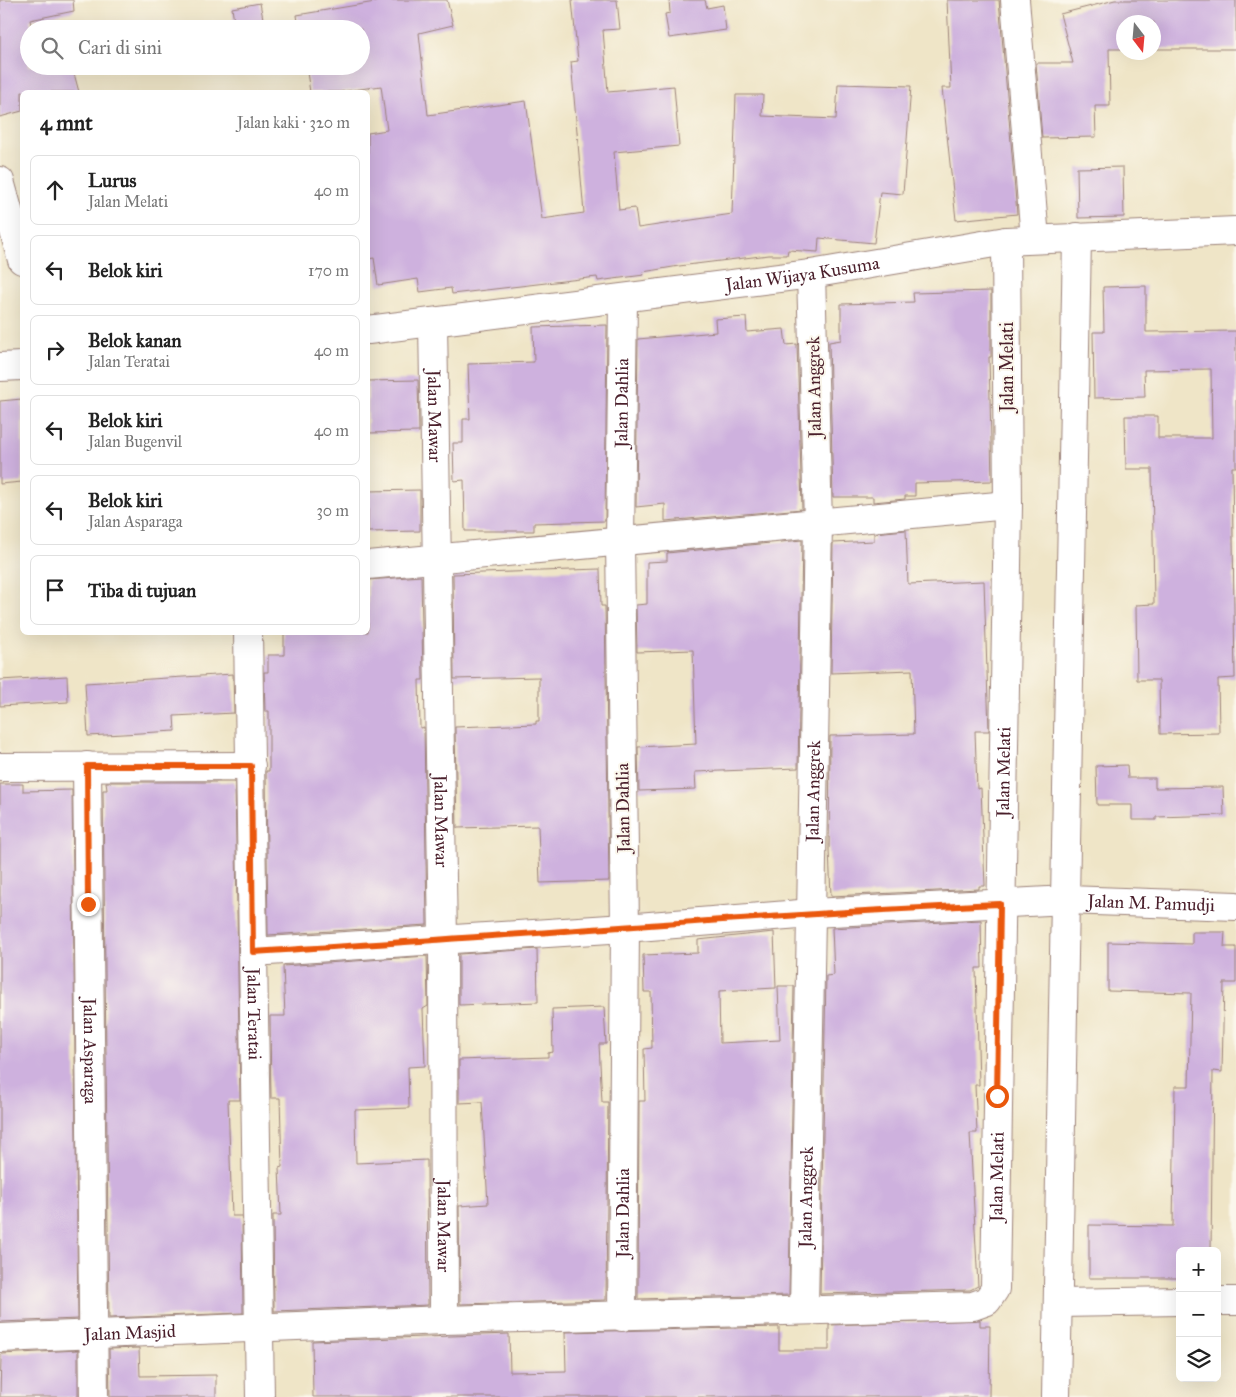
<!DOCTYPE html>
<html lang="id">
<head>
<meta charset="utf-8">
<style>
  body { margin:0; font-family:"IM FELL Great Primer",serif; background:#f2f2f2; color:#222 }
  .controls { position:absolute; right:15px; bottom:15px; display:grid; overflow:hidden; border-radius:8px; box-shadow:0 5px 20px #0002 }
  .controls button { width:45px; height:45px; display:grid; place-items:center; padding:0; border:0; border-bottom:1px solid #e0e0e0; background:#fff; color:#222; font:25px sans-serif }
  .compass { position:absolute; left:1116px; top:15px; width:45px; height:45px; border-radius:50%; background:#fff; box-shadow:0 5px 20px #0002; rotate:164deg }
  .stop { position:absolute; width:15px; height:15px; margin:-11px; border:4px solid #ea580c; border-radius:50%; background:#fff }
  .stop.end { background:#ea580c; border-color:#fff; box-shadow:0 1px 5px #0008 }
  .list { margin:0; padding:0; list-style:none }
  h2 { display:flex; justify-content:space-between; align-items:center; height:65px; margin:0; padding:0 20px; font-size:21px }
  h2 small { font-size:16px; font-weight:400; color:#767676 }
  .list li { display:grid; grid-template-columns:32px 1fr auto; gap:15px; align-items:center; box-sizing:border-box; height:70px; margin:0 10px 10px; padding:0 10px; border:1px solid #e0e0e0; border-radius:8px }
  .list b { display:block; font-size:19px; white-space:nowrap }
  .list p { margin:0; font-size:16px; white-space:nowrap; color:#767676 }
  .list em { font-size:16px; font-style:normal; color:#767676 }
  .icon { flex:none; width:28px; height:28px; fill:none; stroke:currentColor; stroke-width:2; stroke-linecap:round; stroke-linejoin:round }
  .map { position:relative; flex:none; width:1236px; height:1397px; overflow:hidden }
  .search { position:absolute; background:#fff; box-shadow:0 5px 20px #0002; left:20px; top:20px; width:350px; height:55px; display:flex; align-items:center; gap:12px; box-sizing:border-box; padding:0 18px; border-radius:28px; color:#767676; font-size:19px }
  .panel { position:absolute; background:#fff; box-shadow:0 5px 20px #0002; left:20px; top:90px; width:350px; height:545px; border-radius:8px }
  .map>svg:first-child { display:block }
  .building { fill:#ceb1de }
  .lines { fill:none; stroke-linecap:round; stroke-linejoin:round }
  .minor-casing { stroke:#9c8279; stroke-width:30 }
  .tertiary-casing { stroke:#9c8279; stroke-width:30 }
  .minor { stroke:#fff; stroke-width:28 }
  .tertiary { stroke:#fff; stroke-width:28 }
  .route { stroke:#ea580c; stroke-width:6 }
  .labels { text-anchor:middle; stroke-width:4; stroke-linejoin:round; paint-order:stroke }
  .street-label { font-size:18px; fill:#4a1f2b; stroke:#fbf7ec }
</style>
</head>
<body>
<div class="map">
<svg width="1236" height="1397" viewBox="0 0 1236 1397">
  <rect width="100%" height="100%" fill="#fbf7ec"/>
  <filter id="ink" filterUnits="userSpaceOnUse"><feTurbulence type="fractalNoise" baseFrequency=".02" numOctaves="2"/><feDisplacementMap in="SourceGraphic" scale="10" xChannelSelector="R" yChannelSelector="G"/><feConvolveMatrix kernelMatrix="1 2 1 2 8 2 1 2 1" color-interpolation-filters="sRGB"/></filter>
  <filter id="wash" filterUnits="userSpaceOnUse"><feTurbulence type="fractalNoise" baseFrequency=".0096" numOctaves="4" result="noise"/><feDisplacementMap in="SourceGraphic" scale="20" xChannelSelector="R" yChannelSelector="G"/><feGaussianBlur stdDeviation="1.12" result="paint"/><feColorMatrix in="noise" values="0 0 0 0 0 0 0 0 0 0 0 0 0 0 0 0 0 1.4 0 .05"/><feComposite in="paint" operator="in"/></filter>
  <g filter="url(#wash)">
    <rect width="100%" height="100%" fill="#efe5c7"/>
    <g id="blocks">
      <path class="building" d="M0,0H73L74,11L30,20L32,29H29V66H72L79,92H22V111L0,117Z
        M375,0H447L453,25L419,33L428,115L526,101L542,219L584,213L571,62L578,61L572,0H617L620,29L603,30L608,92L674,86L679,146L614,152L619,210L635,208L638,228L732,214L736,95H763L762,116L836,119L838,84L911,86L903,194L880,192L874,243L819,238L818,252L788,250L787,255H769L679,266L643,272L644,275L598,281L597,277L452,294L451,288L420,292L418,279L378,285L374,258L368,259V133L387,130L381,86L340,92H310L306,66H361V29H299L297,15L375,2Z
        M669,0H705L707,8L723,5L726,30L669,38L665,14L670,13Z
        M947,0H999L1017,214L956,220L942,88H951Z
        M1115,0H1236V49H1154V22H1124V49H1109L1110,106H1095L1096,137L1042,138L1036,63H1073L1060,14Z
        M260,3L265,29H235L232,8Z
        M1123,167L1124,217L1078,218L1077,168Z
        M1146,286V332L1236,331V467H1232L1235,678L1218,679L1219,733L1160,734L1159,680H1137L1136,605L1154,604L1152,469H1126L1125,416H1158V438H1212L1211,369L1144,370L1145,397L1094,398L1093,332H1104L1103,287Z
        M991,291V357H989L992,481L915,483V496H905V499L873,502V497H833L829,342L841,340V304L914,302L913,293Z
        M746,317L747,332L784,329L786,345L797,344L802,509L665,521V504L636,507L638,339L716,332L715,319Z
        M607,325L605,521L534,523V531H465L464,480L454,481L453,443H463V419H470L468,364L534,362L533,327Z
        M418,380L419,432L368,433V381Z
        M22,399V482L0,484V401Z
        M420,490V531L368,532V491Z
        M906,530L908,584L984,581L989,731H975L977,789L981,788L985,886H979V889L831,896L829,850L830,736L914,734L912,670L831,673L833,543L874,541V533Z
        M802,540L798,768L695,772L696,789L639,791L638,747L696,744L693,650L637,652L636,605L647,604V562L667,561V553Z
        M600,569L601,606H605L609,881L540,883L538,826L457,828L455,727L536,724V721H539V677L454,679L453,574Z
        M421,576L423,680H419L420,728L424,727L427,925L268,935L266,771H269V711H265L264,672H268V655H284V632H368V580Z
        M233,674L234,713L174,716L175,731L88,736L85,683Z
        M67,676L68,702L0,706V680Z
        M1127,765L1128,778H1155V788L1223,787L1224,815L1156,817V820H1132V805H1097L1096,766Z
        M106,782H235L240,1100H228L232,1216H242L243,1313L109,1318L103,790H107Z
        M0,784H23V791L72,790L78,1319L0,1322Z
        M981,920L982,968H976L979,1085H975L977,1133H970L978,1286L970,1290L820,1294L826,976L834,975L832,928Z
        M774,932L776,988L719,991L720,1043L780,1040L778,986H794L789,1295L638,1299L639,1101H645L644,1049L652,1048L651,992H644L643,955L698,953V940Z
        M1192,932H1225L1224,947H1236V983H1224L1222,1072L1213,1071L1211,1251H1180V1278H1089V1225L1173,1226L1175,1086H1189L1191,993L1108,991V942L1192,944Z
        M537,949L538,1002L459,1005V954Z
        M427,956L428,1006L423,1009L425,1066L408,1067L409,1108L355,1110L356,1163L427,1160L428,1305L274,1311L273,1215H281L279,1168L282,1167L280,1098H271L270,1016H285L283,966Z
        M604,1007L606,1044H599L602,1102H608L606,1300L460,1304L459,1206L488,1204L482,1102L459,1103V1060L548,1057V1053L553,1052L552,1009Z
        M980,1320V1326H990L989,1397H313L312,1341L509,1334L510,1372L566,1371L565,1332L779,1327V1350H829V1325Z
        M139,1348L140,1376L216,1375V1397H110L109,1349Z
        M78,1350V1397H0L1,1354Z"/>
    </g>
  </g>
  <g filter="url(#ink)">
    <use href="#blocks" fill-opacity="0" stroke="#9c8279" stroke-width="1"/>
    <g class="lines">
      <g class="minor-casing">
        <g id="minor">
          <path d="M1015,0L1035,239"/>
          <path d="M0,181L22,260"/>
          <path id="s1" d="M433,322L443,940L444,1320"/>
          <path d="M368,565L1008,505"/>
          <path id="s2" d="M248,632L260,1397"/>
          <path id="s3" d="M87,766L94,1397"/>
          <path d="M0,767L251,766"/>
          <path id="s4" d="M253,952L625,928L812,913L1067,900L1236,906"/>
          <path d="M1217,1301H1236"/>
          <path d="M1059,1303L1180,1301"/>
          <path id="s5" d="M804,1309L818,523L811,274"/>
          <path id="s6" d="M622,1317L625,928L620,541L623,299"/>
          <path id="s7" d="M0,1338L444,1320L973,1306L987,1301L995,1289L1008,505L1006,241"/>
          <path d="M1056,1397L1077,237"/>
        </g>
      </g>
      <g class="tertiary-casing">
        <g id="tertiary">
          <path id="s8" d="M368,330L811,274L1006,241L1236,231"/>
          <path d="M0,367L22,366"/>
        </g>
      </g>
      <use href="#minor" class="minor"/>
      <use href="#tertiary" class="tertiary"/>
    </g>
  </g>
  <g class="lines" filter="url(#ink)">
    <path class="route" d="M88,904L87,766H251L253,952C502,937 751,915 1000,904L997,1096"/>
  </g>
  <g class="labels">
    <g class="street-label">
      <text dy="6" stroke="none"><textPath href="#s8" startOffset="438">Jalan Wijaya Kusuma</textPath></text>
      <text transform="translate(1007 367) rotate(-90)" y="6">Jalan Melati</text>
      <text transform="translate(814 387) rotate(-91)" y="6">Jalan Anggrek</text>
      <text dy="6" stroke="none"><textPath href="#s6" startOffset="914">Jalan Dahlia</textPath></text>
      <text dy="6" stroke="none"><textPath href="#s1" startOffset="94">Jalan Mawar</textPath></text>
      <text dy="6" stroke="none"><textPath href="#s7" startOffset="1520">Jalan Melati</textPath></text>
      <text dy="6" stroke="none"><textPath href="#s5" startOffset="518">Jalan Anggrek</textPath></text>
      <text transform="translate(623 808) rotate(-91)" y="6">Jalan Dahlia</text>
      <text dy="6" stroke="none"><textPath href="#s1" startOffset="499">Jalan Mawar</textPath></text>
      <text dy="6" stroke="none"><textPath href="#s4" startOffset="900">Jalan M. Pamudji</textPath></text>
      <text dy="6" stroke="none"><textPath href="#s2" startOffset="382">Jalan Teratai</textPath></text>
      <text dy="6" stroke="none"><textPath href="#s3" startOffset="285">Jalan Asparaga</textPath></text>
      <text dy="6" stroke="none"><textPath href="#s7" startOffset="1115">Jalan Melati</textPath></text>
      <text dy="6" stroke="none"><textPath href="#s5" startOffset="112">Jalan Anggrek</textPath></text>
      <text dy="6" stroke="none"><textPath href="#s6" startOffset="104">Jalan Dahlia</textPath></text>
      <text dy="6" stroke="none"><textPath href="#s1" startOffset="904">Jalan Mawar</textPath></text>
      <text dy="6" stroke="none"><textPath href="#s7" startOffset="130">Jalan Masjid</textPath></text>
    </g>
  </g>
</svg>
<div class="controls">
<button>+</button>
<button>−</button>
<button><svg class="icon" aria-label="layers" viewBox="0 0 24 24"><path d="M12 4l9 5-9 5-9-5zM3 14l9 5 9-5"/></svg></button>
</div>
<svg class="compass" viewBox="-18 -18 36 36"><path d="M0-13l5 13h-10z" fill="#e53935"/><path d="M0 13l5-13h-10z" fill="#767676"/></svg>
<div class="stop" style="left:997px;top:1096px"></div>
<div class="stop end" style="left:88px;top:904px"></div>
<div class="search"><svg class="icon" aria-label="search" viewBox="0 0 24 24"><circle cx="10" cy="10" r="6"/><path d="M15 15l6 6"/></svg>Cari di sini</div>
<section class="panel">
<h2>4 mnt<small>Jalan kaki · 320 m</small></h2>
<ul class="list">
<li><svg class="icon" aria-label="ahead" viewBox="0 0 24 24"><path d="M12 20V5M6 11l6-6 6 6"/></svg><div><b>Lurus</b><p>Jalan Melati</p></div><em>40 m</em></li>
<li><svg class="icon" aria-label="left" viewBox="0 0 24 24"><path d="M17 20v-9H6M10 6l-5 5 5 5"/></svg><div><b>Belok kiri</b></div><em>170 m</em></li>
<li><svg class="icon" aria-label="right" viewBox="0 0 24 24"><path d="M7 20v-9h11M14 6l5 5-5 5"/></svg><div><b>Belok kanan</b><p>Jalan Teratai</p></div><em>40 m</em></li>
<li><svg class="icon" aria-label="left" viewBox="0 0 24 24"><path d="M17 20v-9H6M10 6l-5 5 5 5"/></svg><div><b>Belok kiri</b><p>Jalan Bugenvil</p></div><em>40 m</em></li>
<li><svg class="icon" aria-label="left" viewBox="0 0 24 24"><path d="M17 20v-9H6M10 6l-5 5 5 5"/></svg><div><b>Belok kiri</b><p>Jalan Asparaga</p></div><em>30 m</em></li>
<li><svg class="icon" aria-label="arrive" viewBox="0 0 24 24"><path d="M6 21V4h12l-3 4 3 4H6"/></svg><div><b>Tiba di tujuan</b></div></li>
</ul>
</section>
</div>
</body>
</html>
